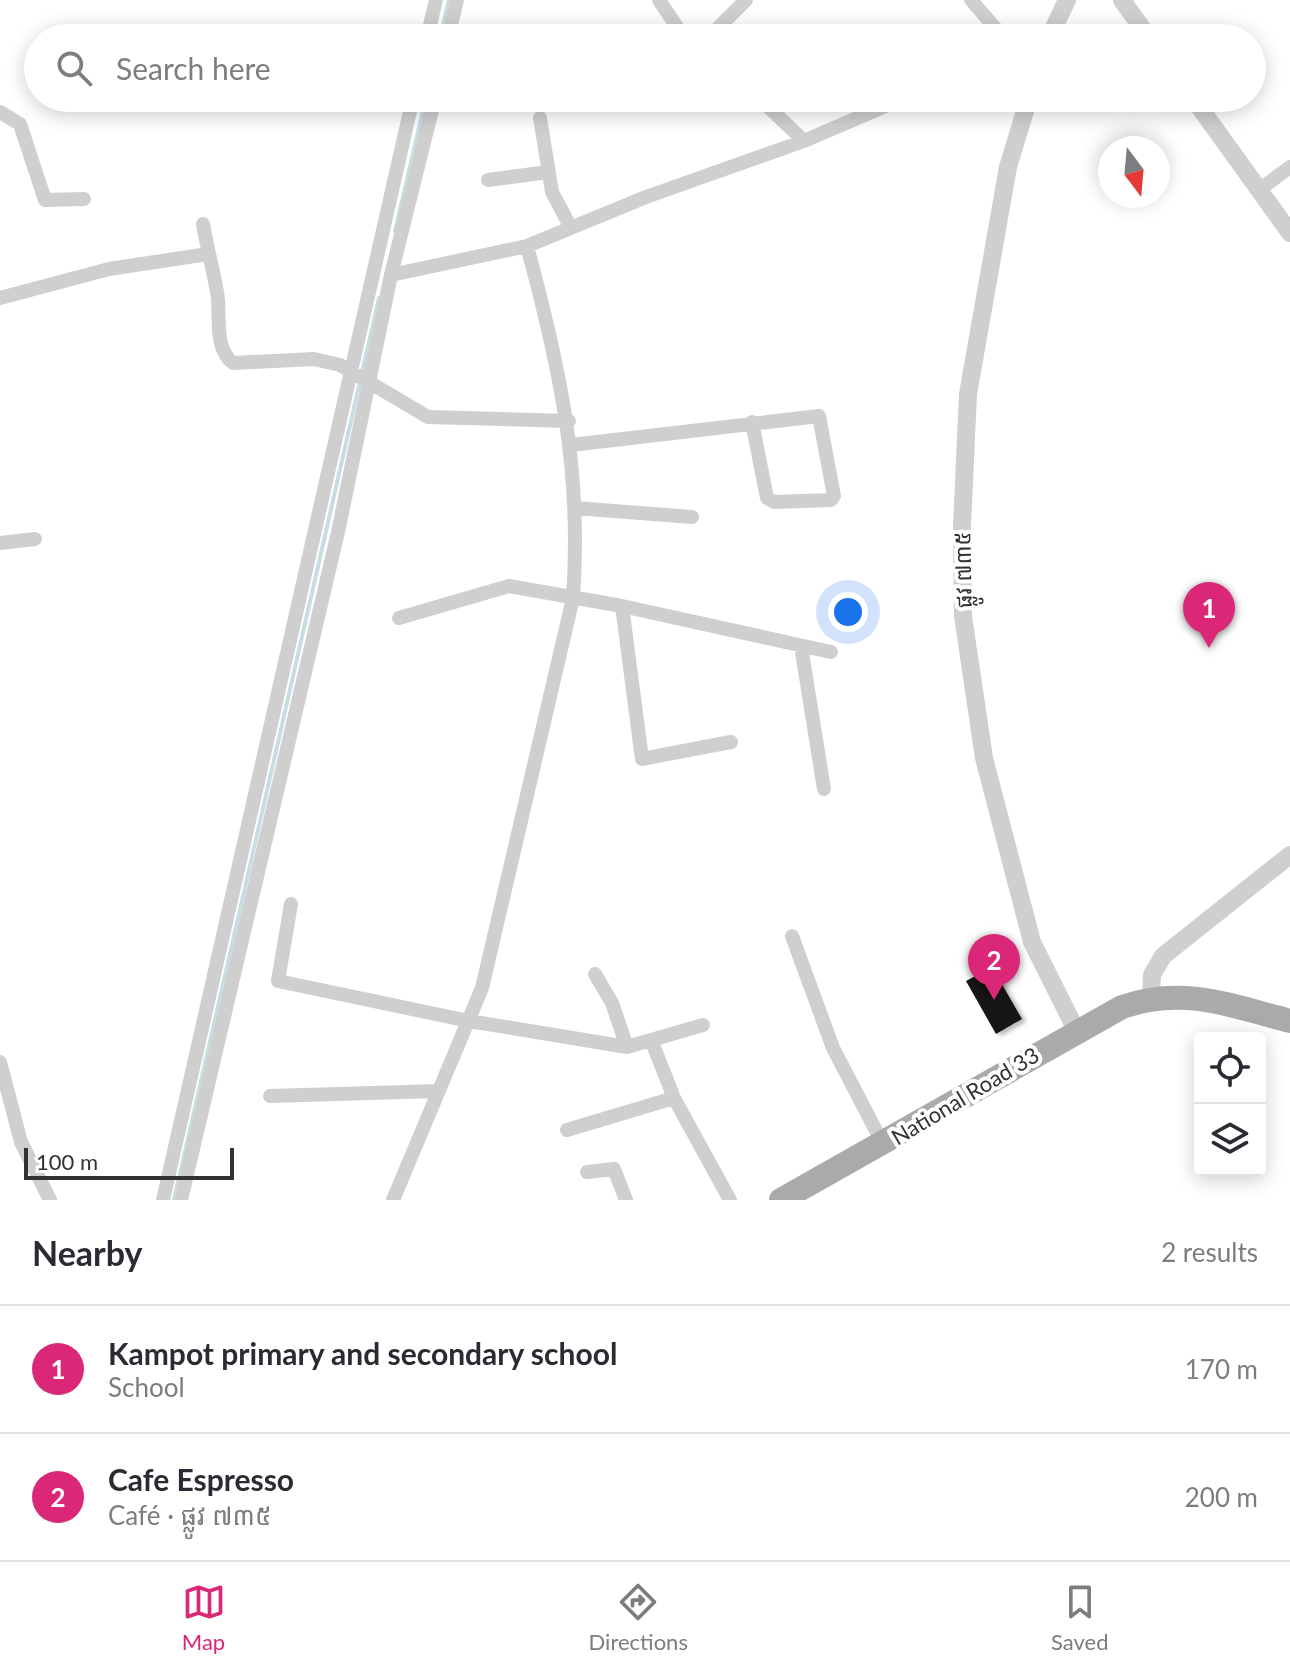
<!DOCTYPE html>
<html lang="en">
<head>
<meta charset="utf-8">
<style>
  body { margin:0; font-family:Lato,"Noto Sans Khmer",sans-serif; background:#f2f2f3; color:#2b2b33 }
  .controls { position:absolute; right:24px; bottom:24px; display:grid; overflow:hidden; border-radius:8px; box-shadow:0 4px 20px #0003 }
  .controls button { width:72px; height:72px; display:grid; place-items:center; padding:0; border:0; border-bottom:2px solid #e1e1e2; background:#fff; color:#2b2b33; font:40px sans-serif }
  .compass { position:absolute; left:1098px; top:136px; width:72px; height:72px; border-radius:50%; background:#fff; box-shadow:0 4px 20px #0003; rotate:164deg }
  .scale { position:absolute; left:24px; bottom:20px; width:210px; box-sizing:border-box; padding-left:8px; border:4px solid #323232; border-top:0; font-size:22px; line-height:28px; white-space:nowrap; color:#323232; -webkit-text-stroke:6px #fff; paint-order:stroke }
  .you { position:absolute; left:848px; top:612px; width:28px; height:28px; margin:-20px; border:6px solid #fff; border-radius:50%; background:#1a73e8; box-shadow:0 0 0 12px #1a73e833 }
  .badge { display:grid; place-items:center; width:52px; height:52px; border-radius:50%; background:#db2777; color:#fff; font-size:26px; font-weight:700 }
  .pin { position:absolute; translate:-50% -66px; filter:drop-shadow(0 2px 4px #0008) }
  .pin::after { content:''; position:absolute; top:42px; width:28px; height:24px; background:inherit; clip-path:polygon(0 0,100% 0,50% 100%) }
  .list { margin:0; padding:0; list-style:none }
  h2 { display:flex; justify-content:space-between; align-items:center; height:104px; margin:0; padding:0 32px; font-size:34px }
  h2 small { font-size:26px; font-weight:400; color:#7c7c81 }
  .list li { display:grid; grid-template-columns:52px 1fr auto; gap:24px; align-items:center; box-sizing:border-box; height:128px; padding:0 32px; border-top:2px solid #e1e1e2 }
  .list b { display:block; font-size:30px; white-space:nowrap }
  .list p { margin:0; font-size:26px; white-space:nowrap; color:#7c7c81 }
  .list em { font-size:26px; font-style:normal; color:#7c7c81 }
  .icon { flex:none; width:44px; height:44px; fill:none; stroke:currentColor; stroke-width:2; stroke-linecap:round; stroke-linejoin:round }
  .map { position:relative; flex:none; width:1290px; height:1200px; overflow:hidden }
  .search { position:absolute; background:#fff; box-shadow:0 4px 20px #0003; left:24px; right:24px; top:24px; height:88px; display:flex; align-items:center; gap:20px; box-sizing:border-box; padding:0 28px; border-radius:44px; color:#7c7c81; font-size:30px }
  .sheet { height:360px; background:#fff }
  nav { display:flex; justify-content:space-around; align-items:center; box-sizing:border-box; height:112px; border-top:2px solid #e1e1e2; background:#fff; font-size:22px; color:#7c7c81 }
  nav a { display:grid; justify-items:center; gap:4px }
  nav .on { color:#db2777 }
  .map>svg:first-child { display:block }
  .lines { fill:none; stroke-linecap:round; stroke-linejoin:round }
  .stream { stroke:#c7dde2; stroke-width:4 }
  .building { fill:#191919; filter:url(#shadow) }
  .minor { stroke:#cfcfcf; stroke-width:14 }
  .tertiary { stroke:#cfcfcf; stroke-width:18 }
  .primary { stroke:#aaa; stroke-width:24 }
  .labels { text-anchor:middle; stroke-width:8; stroke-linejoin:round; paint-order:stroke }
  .street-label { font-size:22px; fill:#323232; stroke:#fff }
</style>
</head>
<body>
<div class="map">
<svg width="1290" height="1200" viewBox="0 0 1290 1200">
  <defs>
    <filter id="shadow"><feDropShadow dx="4.5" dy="2.5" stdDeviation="2" flood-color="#0004"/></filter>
  </defs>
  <rect width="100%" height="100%" fill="#fff"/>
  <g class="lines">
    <path class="stream" d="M440,38L449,0
      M395,231L426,98
      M174,1200L379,298"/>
  </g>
  <path class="building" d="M992,967L1022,1019L996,1034L966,981Z"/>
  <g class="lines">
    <path class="minor" d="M659,0L681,33L689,38
      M971,0L1004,38
      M427,38L436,0
      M448,38L457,0
      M708,38L746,0
      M435,98L391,275L527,246
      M759,98L804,141
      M0,112L20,124L45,200L84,199
      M540,118L552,192L570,226
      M488,180L548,172
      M1259,190L1290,167
      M203,224C207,247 213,269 217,292C221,313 213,348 233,363L314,359L340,365L428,417L569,421
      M0,298L109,269L208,254
      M571,445L819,416L834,496L831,500L774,502L767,498L752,422
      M575,508L692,517
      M0,543L35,539
      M622,606L642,759L731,742
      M399,618L509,586L622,606L831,652
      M801,646L824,789
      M291,904L278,981L469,1021L627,1047L703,1025
      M792,936L833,1048L883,1144
      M595,974L612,1003L627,1047
      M652,1042L674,1098L730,1200
      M0,1062L21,1142L50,1200
      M270,1096L438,1091
      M567,1130L674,1098
      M587,1172L614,1169L626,1200
      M163,1200L413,98
      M181,1200L338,532L391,275
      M393,1200L482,988L573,598C582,471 560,368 527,246L646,197L804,141L904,98"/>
    <path class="tertiary" d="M1122,0L1149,38
      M1049,38L1067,0
      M1029,98L1008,167L968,394L962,526L963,616L984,758L1032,942L1076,1030
      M1193,98L1290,233
      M1151,997L1152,975L1163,956L1290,855"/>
    <path class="primary" d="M781,1200L1122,1007C1183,986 1229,1005 1290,1021"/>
  </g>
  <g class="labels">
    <g class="street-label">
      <text transform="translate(963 570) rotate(-91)" y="8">ផ្លូវ ៧៣៥</text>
      <text transform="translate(965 1096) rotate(-31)" y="8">National Road 33</text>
    </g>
  </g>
</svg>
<div class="controls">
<button><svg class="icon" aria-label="locate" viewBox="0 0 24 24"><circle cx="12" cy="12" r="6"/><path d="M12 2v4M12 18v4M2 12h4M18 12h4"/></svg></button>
<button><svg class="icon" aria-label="layers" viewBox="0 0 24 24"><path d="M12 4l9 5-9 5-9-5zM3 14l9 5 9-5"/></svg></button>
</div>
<svg class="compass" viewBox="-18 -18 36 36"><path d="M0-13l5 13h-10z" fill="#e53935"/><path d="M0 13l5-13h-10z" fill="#7c7c81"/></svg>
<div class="scale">100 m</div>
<div class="you"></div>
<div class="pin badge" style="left:1209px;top:648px">1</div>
<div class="pin badge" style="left:994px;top:1000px">2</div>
<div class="search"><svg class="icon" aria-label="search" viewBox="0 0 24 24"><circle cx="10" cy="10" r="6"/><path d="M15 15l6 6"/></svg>Search here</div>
</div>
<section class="sheet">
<h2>Nearby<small>2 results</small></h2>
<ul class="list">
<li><span class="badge">1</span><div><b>Kampot primary and secondary school</b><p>School</p></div><em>170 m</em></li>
<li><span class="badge">2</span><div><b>Cafe Espresso</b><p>Café · ផ្លូវ ៧៣៥</p></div><em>200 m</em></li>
</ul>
</section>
<nav>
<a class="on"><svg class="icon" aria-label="map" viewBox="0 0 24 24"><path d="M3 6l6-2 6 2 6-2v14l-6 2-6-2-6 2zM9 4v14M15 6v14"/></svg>Map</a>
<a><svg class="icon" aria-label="directions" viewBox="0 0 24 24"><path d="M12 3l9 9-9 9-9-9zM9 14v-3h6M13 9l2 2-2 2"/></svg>Directions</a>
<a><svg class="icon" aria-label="saved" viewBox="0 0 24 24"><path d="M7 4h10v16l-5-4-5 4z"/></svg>Saved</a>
</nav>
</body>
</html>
